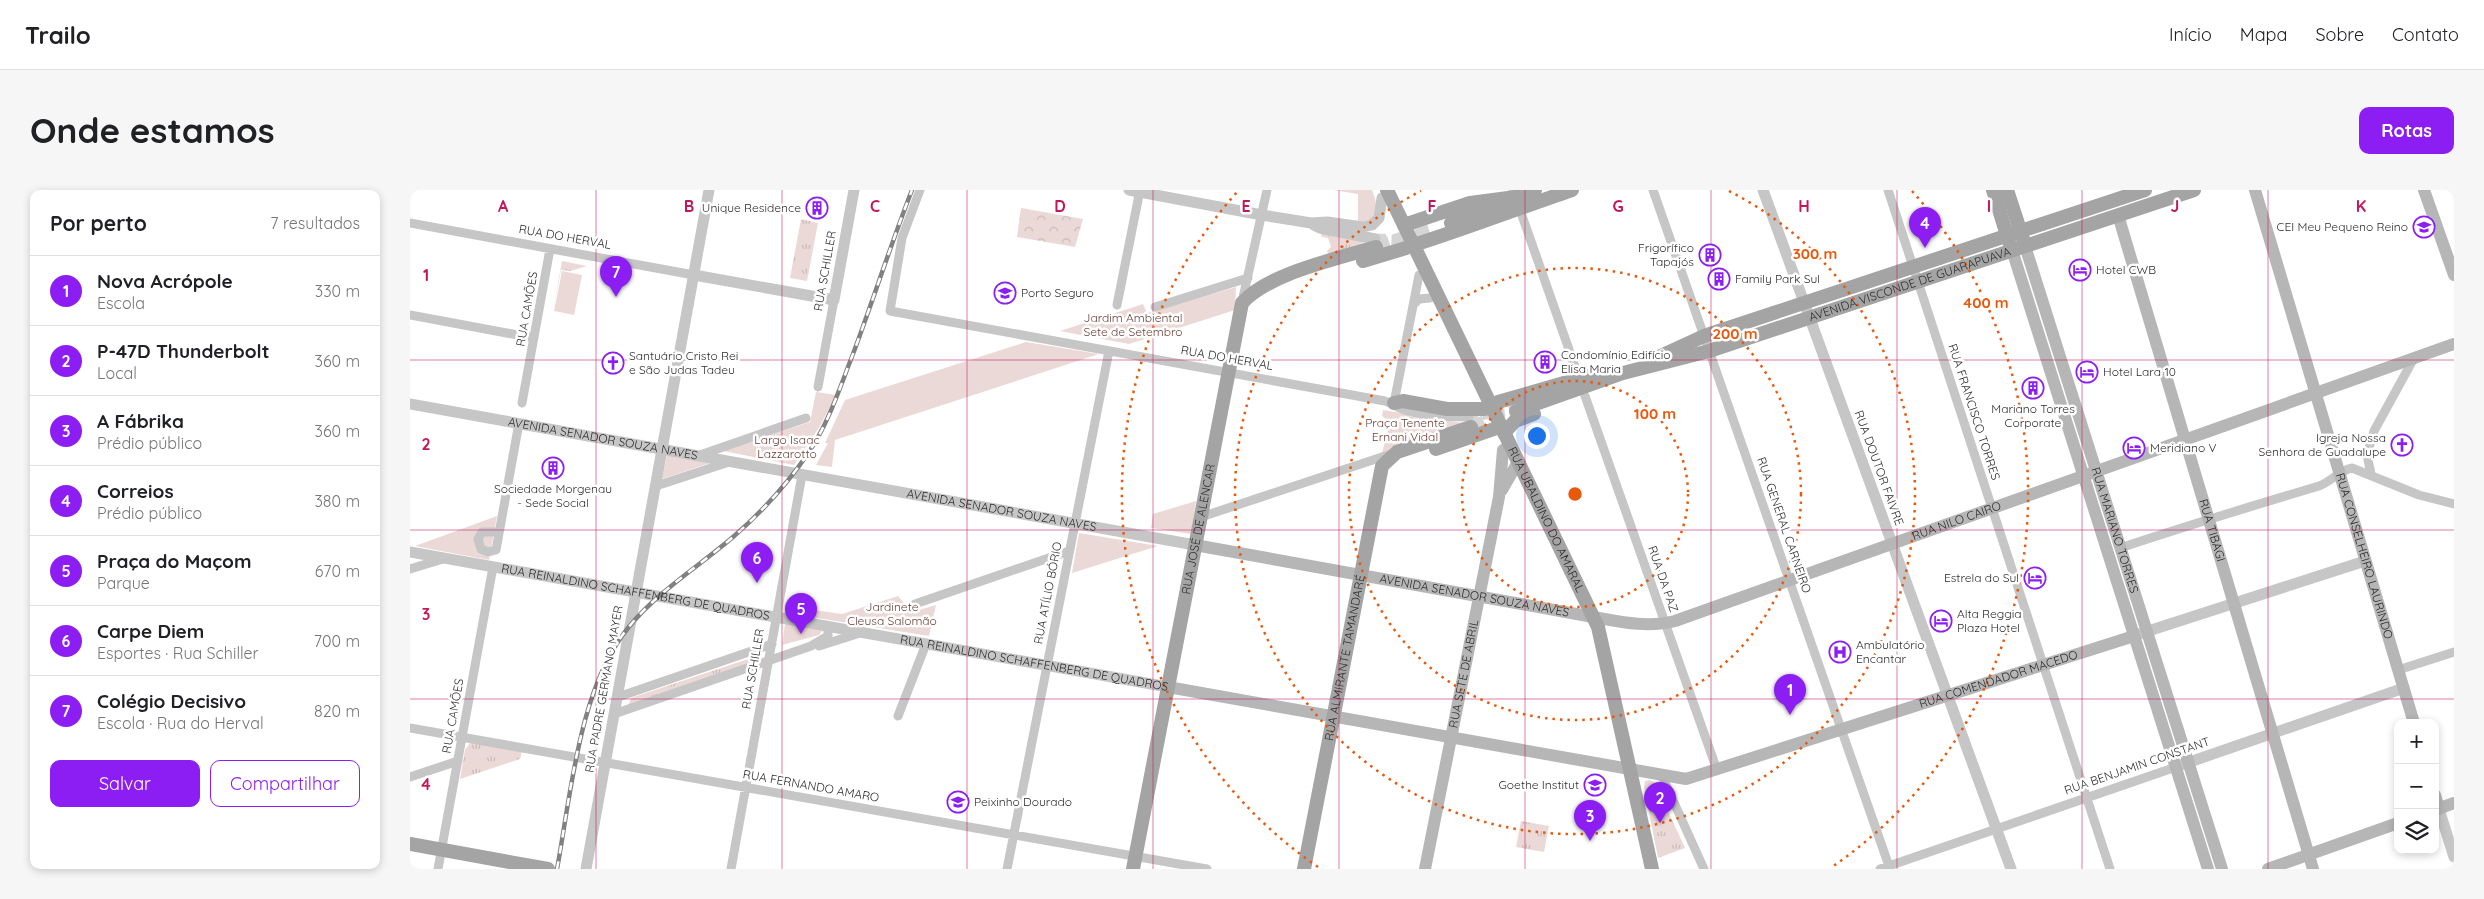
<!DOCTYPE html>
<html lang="pt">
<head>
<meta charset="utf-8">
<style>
  body { margin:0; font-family:Quicksand,sans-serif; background:#f6f6f6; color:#202124 }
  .controls { position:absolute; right:15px; bottom:15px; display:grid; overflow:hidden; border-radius:10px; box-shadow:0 2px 8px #0003 }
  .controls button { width:45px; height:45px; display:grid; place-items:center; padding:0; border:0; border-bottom:1px solid #e0e0e0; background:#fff; color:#202124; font:25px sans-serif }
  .you { position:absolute; left:1126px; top:245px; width:18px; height:18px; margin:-12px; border:4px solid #fff; border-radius:50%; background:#1a73e8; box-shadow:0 0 0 8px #1a73e833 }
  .badge { display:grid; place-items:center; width:32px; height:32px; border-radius:50%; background:#8d1ef3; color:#fff; font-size:16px; font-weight:700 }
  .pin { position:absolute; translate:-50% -41px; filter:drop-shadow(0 1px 2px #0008) }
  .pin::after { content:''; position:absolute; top:26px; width:18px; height:15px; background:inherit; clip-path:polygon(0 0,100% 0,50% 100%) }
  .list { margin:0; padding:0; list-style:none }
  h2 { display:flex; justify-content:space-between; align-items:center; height:65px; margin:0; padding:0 20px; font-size:21px }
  h2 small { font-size:16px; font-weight:400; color:#757577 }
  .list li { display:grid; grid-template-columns:32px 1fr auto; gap:15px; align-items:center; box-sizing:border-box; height:70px; padding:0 20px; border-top:1px solid #e0e0e0 }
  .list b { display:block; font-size:19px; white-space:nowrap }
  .list p { margin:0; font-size:16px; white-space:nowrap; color:#757577 }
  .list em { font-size:16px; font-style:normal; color:#757577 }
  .actions { display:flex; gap:10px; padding:15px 20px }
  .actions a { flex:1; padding:11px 0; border:1px solid #8d1ef3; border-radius:10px; text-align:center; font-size:18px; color:#8d1ef3 }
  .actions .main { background:#8d1ef3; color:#fff }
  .icon { flex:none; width:28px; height:28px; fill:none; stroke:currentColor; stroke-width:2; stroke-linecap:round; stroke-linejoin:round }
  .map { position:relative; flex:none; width:2044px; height:679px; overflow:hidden; border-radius:10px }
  header { display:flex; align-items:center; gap:30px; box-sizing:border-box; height:70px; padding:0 25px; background:#fff; border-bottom:1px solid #e0e0e0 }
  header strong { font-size:24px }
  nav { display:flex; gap:28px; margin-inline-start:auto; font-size:18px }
  .intro { display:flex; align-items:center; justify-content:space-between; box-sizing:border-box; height:120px; padding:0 30px }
  h1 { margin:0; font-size:35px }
  .button { padding:12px 22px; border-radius:10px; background:#8d1ef3; color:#fff; font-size:18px; font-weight:700 }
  main { display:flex; gap:30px; padding:0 30px }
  aside { flex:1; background:#fff; border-radius:10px; box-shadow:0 2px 8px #0003 }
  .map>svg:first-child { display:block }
  .grass { fill:url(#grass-tufts) }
  .forest { fill:url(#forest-crowns) }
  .park { fill:#ebd9d7 }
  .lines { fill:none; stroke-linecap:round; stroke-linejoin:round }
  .minor-tunnel { stroke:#d5d5d5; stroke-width:9; stroke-dasharray:9 4.5; stroke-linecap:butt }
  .tertiary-tunnel { stroke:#d5d5d5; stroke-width:11; stroke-dasharray:11 5.5; stroke-linecap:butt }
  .primary-tunnel { stroke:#d5d5d5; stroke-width:14; stroke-dasharray:14 7; stroke-linecap:butt }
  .minor { stroke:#c6c6c6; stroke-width:9 }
  .tertiary { stroke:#c6c6c6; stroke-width:11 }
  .secondary { stroke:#b6b6b6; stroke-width:12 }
  .primary { stroke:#a4a4a4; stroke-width:14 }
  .rail-casing { stroke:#818181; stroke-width:4.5 }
  .rail { stroke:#fff; stroke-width:2.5; stroke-dasharray:8; stroke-linecap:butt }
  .grid { fill:none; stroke:#c2185b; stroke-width:1; stroke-opacity:0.55 }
  .ring { fill:none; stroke:#e8590c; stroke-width:2.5; stroke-dasharray:2.5 5 }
  .labels { text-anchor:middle; stroke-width:5; stroke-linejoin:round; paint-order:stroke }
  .poi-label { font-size:12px; fill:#2c2c2c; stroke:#fff; text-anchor:start }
  .street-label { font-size:12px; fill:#2c2c2c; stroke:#fff }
  .park-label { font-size:12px; fill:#6a3d36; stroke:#fff }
  .grid-label { font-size:16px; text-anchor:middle; font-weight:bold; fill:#c2185b; stroke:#fff; stroke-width:5; stroke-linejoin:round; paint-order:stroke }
  .centre { fill:#e8590c; stroke:#fff; stroke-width:2.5 }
  .ring-label { font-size:15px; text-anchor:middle; font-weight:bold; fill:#e8590c; stroke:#fff; stroke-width:5; stroke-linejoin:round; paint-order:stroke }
</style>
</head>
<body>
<header>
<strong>Trailo</strong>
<nav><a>Início</a><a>Mapa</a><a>Sobre</a><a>Contato</a></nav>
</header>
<div class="intro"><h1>Onde estamos</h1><a class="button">Rotas</a></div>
<main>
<aside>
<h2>Por perto<small>7 resultados</small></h2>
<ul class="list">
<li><span class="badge">1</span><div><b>Nova Acrópole</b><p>Escola</p></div><em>330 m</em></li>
<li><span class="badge">2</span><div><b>P-47D Thunderbolt</b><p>Local</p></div><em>360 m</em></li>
<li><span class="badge">3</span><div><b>A Fábrika</b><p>Prédio público</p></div><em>360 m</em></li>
<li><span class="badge">4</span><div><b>Correios</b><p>Prédio público</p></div><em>380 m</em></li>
<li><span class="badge">5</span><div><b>Praça do Maçom</b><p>Parque</p></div><em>670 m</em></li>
<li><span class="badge">6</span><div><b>Carpe Diem</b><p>Esportes · Rua Schiller</p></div><em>700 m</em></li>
<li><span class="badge">7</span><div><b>Colégio Decisivo</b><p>Escola · Rua do Herval</p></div><em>820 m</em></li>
</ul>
<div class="actions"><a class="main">Salvar</a><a>Compartilhar</a></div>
</aside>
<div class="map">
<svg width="2044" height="679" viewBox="0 0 2044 679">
  <defs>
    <pattern id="grass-tufts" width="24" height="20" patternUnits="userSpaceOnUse" patternTransform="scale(1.25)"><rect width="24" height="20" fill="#ebd9d7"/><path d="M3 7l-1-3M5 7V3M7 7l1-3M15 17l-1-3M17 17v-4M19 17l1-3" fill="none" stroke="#cabab9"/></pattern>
    <pattern id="forest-crowns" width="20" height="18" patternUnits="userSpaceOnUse" patternTransform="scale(1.25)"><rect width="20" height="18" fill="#ebd9d7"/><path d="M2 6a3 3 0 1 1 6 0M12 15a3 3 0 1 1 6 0" fill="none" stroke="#cabab9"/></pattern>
  </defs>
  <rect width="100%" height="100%" fill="#fff"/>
  <path class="grass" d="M391,29L408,33L397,91L380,88Z
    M910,43L953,52V53L919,65L917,61L921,57L918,48L912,47Z
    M152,71L177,76L160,81L151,80L143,121Z
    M344,467L349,470L220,515L219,514L221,508Z
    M60,553H63L112,561L110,569L50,589L55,560Z
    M1240,590L1245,593L1275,658L1248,668L1234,597L1235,591Z
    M1111,631L1139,636L1134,662L1106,657Z"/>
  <path class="forest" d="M611,18L673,29L665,57L607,47Z"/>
  <path class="park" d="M923,0H962C967,13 968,19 961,31L948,32V4Z
    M152,81L172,85L164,125L144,121Z
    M826,97L825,120L719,154L650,141L733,114L737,123Z
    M616,152L689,164L425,250L422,277L406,275L418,253H415L435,210Z
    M406,202L426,205L410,236L384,275L313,261L400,232Z
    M973,220L1060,234L972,263L980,232L972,226Z
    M257,265L300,273L252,289Z
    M786,311L781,344L741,338L743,324Z
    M87,326L79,370L5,356Z
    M669,343L748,356L662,383Z
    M488,406L502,422L526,415L519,446L382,424L383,417L432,424Z
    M375,434L412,441L409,445L372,455Z"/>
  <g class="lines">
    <path class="minor-tunnel" d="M1059,227L1101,222"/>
    <path class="tertiary-tunnel" d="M965,49L988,50"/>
    <path class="primary-tunnel" d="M966,57L1019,40
      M1061,237L1106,221"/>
    <path class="minor" d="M510,0L492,48L480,121L975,211C982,213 986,217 992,219C1012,226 1038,227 1059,227
      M1103,0L1169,188
      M1243,0L1480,679
      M1478,0L1700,679
      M0,33L284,85
      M832,112L857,0
      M1004,114L1009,109L1020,108
      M707,115L730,0
      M745,117L838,88
      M0,125L124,148
      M408,197L424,110
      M1175,206L1307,580
      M112,213L140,59
      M984,213L1009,85
      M290,265L396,228
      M1961,284L1957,265L1964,241L2004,168
      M246,296L319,272
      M791,327L981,264
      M89,342H72L68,349L71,359L78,362L86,360L109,233
      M1710,358C1776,336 1842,316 1909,296C1921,292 1929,280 1942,278L2009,305L2044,314
      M0,379L33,369
      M505,414L659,361
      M409,456L450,443
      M1988,480L2044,462
      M208,507L362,454
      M204,524L401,456L418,446V437
      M488,526L516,454
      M0,538L797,679
      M1252,586L1294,679
      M0,587L48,571
      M28,679L83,377
      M321,679L392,285
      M597,679L699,161
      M1470,679L1766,577"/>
    <g class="tertiary">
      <path d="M719,0L852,25L901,33L917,32L953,37L962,35L969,28L972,8"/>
      <path d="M1353,0L1601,679"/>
      <path d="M904,35L910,38L965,49"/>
      <path d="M284,85L424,110L444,0"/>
      <path id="s1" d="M0,214L785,355"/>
      <path id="s2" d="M0,362L758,497"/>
      <path d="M1729,444L1955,371"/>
      <path d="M1771,575L1994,498"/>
      <path d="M2029,619L2044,667"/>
      <path d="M176,679L299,0"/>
    </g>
    <g class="secondary">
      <path id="s3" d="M1845,0L2004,533"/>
      <path d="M2014,0L2044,85"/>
      <path id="s4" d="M1708,25L1903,679"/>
      <path id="s5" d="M1615,56L1812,679"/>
      <path d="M1602,60L1798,679"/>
      <path d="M1092,300L1108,272"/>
      <path id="s6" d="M785,355L1183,427C1211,432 1238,438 1265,431L2044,154"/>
      <path id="s7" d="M758,497L1276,589L1724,446"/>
      <path d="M2025,605L2029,619"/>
      <path d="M2025,620L2044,613"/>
      <path id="s8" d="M1015,679L1089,307L1093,260"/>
      <path d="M1858,679L1988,633"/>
    </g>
    <g class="primary">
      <path id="s9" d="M977,0L1188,437L1242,679"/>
      <path d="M1583,0L1599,52"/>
      <path d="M1597,0L1613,49"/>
      <path d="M1041,33L1074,22L1125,0"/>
      <path d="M994,35L1060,13L1106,7"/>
      <path d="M1004,55C1057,38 1109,18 1162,0"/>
      <path d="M953,71L996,58"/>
      <path d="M1246,168L1294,146L1735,0"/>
      <path d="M984,213L993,211L1037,219H1075"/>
      <path d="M1081,216L1088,212L1192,182"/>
      <path id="s10" d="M1106,221L1213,183L1299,161L1784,0"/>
      <path d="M1094,243L1105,231L1124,224"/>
      <path d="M1026,259L1084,239"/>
      <path d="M0,654L138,679"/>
      <path id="s11" d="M723,679L832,113C859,83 927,69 966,57"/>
      <path id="s12" d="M894,679L972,276L987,262L1061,237"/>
    </g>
    <g class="rail-casing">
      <path id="rail" d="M147,679C161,604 169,498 218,438C247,402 288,377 323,347C352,322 378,293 399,262C419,232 430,197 443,164C463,110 481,54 502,0"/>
    </g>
    <use href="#rail" class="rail"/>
  </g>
  <path class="grid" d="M186,0V679M372,0V679M557,0V679M743,0V679M929,0V679M1115,0V679M1301,0V679M1487,0V679M1672,0V679M1858,0V679M0,170H2044M0,340H2044M0,509H2044"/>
  <g class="ring">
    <circle cx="1165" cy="304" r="113"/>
    <circle cx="1165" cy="304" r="226"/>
    <path d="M1319 1A340 340 0 1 1 1011 1"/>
    <path d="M908 677A453 453 0 0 1 828 1M1502 1A453 453 0 0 1 1422 677"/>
  </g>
  <defs>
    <g id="building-ring" transform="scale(1.125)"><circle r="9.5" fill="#fff" stroke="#8d1ef3" stroke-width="1.5"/><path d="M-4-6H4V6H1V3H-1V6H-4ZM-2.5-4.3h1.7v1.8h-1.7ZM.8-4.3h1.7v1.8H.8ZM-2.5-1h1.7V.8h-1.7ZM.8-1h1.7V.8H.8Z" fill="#8d1ef3"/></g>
    <g id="school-ring" transform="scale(1.125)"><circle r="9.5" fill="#fff" stroke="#8d1ef3" stroke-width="1.5"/><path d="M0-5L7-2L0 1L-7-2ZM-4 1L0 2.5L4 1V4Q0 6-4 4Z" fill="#8d1ef3"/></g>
    <g id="hotel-ring" transform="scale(1.125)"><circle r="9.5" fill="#fff" stroke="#8d1ef3" stroke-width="1.5"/><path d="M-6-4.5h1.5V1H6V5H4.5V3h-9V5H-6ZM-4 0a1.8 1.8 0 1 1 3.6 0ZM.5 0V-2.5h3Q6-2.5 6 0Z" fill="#8d1ef3"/></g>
    <g id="church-ring" transform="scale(1.125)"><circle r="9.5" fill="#fff" stroke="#8d1ef3" stroke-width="1.5"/><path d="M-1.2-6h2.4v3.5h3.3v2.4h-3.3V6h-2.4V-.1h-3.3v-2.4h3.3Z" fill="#8d1ef3"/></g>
    <g id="hospital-ring" transform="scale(1.125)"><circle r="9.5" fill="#fff" stroke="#8d1ef3" stroke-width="1.5"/><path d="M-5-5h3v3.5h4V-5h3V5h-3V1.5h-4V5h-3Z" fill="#8d1ef3"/></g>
  </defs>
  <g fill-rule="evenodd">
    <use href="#building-ring" x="407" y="18"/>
    <use href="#school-ring" x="2014" y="37"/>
    <use href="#building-ring" x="1300" y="65"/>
    <use href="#hotel-ring" x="1670" y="80"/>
    <use href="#building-ring" x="1309" y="89"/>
    <use href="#school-ring" x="595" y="103"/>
    <use href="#building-ring" x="1135" y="172"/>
    <use href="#church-ring" x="203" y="173"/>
    <use href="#hotel-ring" x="1677" y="182"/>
    <use href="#building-ring" x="1623" y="198"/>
    <use href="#church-ring" x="1992" y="255"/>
    <use href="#hotel-ring" x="1724" y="258"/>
    <use href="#building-ring" x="143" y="278"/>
    <use href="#hotel-ring" x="1625" y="388"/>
    <use href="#hotel-ring" x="1531" y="431"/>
    <use href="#hospital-ring" x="1430" y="462"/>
    <use href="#school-ring" x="1185" y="595"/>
    <use href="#school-ring" x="548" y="612"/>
  </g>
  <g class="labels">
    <g class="poi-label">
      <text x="391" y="22" text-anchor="end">Unique Residence</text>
      <text x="1998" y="41" text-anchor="end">CEI Meu Pequeno Reino</text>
      <text x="1284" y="62" text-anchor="end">Frigorífico<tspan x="1284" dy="14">Tapajós</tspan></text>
      <text x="1686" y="84">Hotel CWB</text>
      <text x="1325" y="93">Family Park Sul</text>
      <text x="611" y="107">Porto Seguro</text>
      <text x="1151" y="169">Condomínio Edifício<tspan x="1151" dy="14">Elisa Maria</tspan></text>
      <text x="219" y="170">Santuário Cristo Rei<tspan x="219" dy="14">e São Judas Tadeu</tspan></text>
      <text x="1693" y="186">Hotel Lara 10</text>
      <text x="1623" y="223" text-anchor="middle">Mariano Torres<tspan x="1623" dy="14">Corporate</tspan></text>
      <text x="1976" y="252" text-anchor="end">Igreja Nossa<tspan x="1976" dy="14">Senhora de Guadalupe</tspan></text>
      <text x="1740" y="262">Meridiano V</text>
      <text x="143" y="303" text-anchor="middle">Sociedade Morgenau<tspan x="143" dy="14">- Sede Social</tspan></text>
      <text x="1609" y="392" text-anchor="end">Estrela do Sul</text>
      <text x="1547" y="428">Alta Reggia<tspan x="1547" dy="14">Plaza Hotel</tspan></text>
      <text x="1446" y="459">Ambulatório<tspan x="1446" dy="14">Encantar</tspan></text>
      <text x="1169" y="599" text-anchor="end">Goethe Institut</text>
      <text x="564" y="616">Peixinho Dourado</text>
    </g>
    <g class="street-label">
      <text transform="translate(155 47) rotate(10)" y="4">RUA DO HERVAL</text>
      <text transform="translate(415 81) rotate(-80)" y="4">RUA SCHILLER</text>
      <text dy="4" stroke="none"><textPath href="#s10" startOffset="414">AVENIDA VISCONDE DE GUARAPUAVA</textPath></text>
      <text transform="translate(117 119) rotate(-80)" y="4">RUA CAMÕES</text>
      <text transform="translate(817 168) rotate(10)" y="4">RUA DO HERVAL</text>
      <text transform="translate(1564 222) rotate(72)" y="4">RUA FRANCISCO TORRES</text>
      <text dy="4" stroke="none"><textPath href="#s1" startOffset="196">AVENIDA SENADOR SOUZA NAVES</textPath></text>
      <text transform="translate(1469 278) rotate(70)" y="4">RUA DOUTOR FAIVRE</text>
      <text dy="4" stroke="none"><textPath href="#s1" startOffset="601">AVENIDA SENADOR SOUZA NAVES</textPath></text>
      <text dy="4" stroke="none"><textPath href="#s9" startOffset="366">RUA UBALDINO DO AMARAL</textPath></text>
      <text dy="4" stroke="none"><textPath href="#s6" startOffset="786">RUA NILO CAIRO</textPath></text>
      <text transform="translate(1374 335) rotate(71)" y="4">RUA GENERAL CARNEIRO</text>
      <text dy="4" stroke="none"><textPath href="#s11" startOffset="346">RUA JOSÉ DE ALENCAR</textPath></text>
      <text dy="4" stroke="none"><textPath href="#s5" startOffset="298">RUA MARIANO TORRES</textPath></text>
      <text dy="4" stroke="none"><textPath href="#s4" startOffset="329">RUA TIBAGI</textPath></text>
      <text dy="4" stroke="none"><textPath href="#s3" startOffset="382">RUA CONSELHEIRO LAURINDO</textPath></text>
      <text transform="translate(1253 389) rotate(71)" y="4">RUA DA PAZ</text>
      <text dy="4" stroke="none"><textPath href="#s2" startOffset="229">RUA REINALDINO SCHAFFENBERG DE QUADROS</textPath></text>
      <text transform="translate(638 403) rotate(-79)" y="4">RUA ATÍLIO BÓRIO</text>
      <text dy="4" stroke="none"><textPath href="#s6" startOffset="284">AVENIDA SENADOR SOUZA NAVES</textPath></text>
      <text dy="4" stroke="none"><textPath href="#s12" startOffset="215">RUA ALMIRANTE TAMANDARÉ</textPath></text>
      <text dy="4" stroke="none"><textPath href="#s2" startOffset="634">RUA REINALDINO SCHAFFENBERG DE QUADROS</textPath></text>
      <text transform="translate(343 479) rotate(-80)" y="4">RUA SCHILLER</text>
      <text dy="4" stroke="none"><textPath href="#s8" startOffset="199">RUA SETE DE ABRIL</textPath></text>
      <text dy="4" stroke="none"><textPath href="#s7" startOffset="854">RUA COMENDADOR MACEDO</textPath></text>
      <text transform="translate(194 499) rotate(-80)" y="4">RUA PADRE GERMANO MAYER</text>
      <text transform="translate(43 526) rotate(-80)" y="4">RUA CAMÕES</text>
      <text transform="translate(1727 576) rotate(-19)" y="4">RUA BENJAMIN CONSTANT</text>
      <text transform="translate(401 596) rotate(10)" y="4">RUA FERNANDO AMARO</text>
    </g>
    <g class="park-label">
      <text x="723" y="132">Jardim Ambiental<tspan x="723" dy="14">Sete de Setembro</tspan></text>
      <text x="995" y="237">Praça Tenente<tspan x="995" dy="14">Ernani Vidal</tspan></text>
      <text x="377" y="254">Largo Isaac<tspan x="377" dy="14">Lazzarotto</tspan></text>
      <text x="482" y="421">Jardinete<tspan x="482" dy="14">Cleusa Salomão</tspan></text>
    </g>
  </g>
  <g class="grid-label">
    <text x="93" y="22">A</text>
    <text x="279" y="22">B</text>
    <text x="465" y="22">C</text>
    <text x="650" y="22">D</text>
    <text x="836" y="22">E</text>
    <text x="1022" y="22">F</text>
    <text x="1208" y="22">G</text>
    <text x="1394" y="22">H</text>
    <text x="1579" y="22">I</text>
    <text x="1765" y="22">J</text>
    <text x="1951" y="22">K</text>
    <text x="16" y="91">1</text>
    <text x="16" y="260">2</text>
    <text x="16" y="430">3</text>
    <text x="16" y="600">4</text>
  </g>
  <circle cx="1165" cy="304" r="8" class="centre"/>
  <g class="ring-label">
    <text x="1405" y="69">300 m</text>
    <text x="1576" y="118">400 m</text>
    <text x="1325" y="149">200 m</text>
    <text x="1245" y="229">100 m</text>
  </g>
</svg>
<div class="controls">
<button>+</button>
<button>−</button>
<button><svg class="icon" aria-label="layers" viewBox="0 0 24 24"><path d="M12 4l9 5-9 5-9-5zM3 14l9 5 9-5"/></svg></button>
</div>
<div class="you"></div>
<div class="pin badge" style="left:1380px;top:525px">1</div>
<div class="pin badge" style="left:1250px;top:633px">2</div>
<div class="pin badge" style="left:1180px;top:651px">3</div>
<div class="pin badge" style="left:1515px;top:58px">4</div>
<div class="pin badge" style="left:391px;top:444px">5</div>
<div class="pin badge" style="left:347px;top:393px">6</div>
<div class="pin badge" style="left:206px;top:107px">7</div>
</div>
</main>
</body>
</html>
